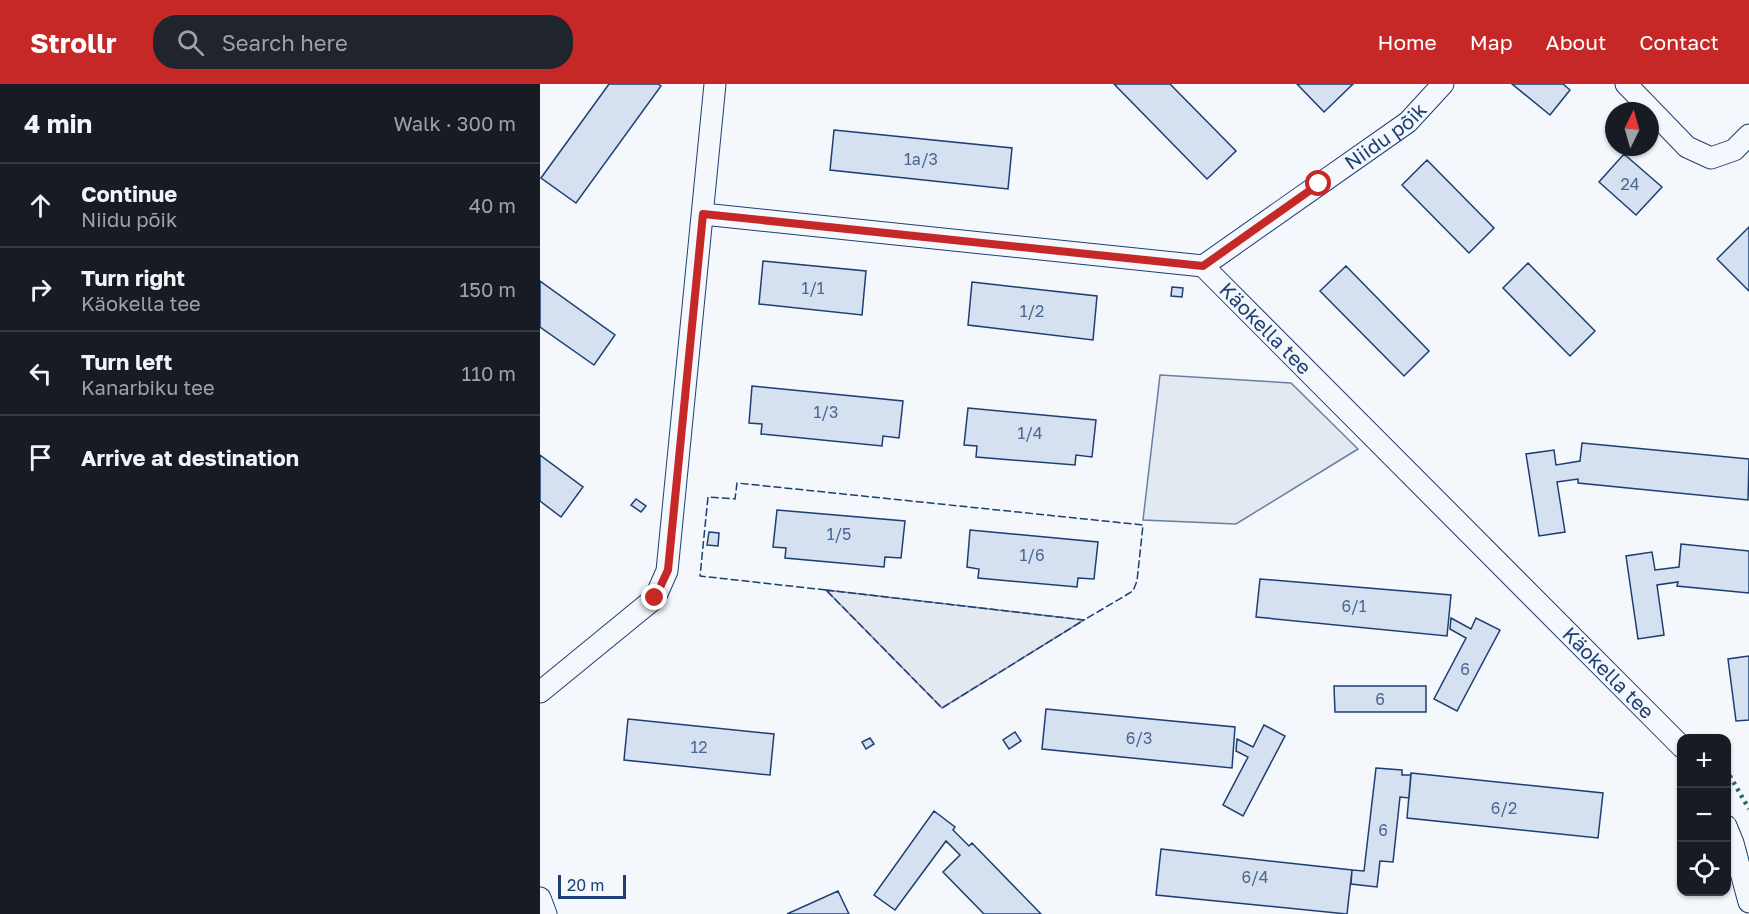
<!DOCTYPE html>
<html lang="en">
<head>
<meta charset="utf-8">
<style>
  body { margin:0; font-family:"Golos Text",sans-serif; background:#20242c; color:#f1f3f6 }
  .controls { position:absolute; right:18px; bottom:18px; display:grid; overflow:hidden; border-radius:12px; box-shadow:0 2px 4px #0004 }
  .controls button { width:54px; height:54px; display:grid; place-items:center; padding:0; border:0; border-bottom:2px solid #363941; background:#171b24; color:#f1f3f6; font:30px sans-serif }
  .compass { position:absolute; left:1065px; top:18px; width:54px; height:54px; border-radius:50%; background:#171b24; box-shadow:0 2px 4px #0004; rotate:5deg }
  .scale { position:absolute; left:18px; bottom:15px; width:68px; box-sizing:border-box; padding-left:6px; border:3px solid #1d3f73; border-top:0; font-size:16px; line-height:21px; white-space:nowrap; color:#1d3f73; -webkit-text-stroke:4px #f4f7fb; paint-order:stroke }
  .stop { position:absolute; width:18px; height:18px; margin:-14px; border:4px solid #c62828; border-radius:50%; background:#fff }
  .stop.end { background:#c62828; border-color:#fff; box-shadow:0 2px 6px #0008 }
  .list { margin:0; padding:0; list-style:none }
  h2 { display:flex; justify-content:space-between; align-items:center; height:78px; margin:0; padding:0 24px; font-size:26px }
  h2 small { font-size:20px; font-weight:400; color:#9ea1a6 }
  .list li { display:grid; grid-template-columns:39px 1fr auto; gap:18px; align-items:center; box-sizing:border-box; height:84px; padding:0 24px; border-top:2px solid #363941 }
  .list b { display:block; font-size:22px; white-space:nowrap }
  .list p { margin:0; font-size:20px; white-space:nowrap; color:#9ea1a6 }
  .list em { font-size:20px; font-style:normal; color:#9ea1a6 }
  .icon { flex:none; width:33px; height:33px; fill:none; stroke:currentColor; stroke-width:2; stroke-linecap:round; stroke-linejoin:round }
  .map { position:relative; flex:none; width:1209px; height:830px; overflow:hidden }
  header { display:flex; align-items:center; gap:36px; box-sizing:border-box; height:84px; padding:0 30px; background:#c62828; color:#fff }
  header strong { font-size:28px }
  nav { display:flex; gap:33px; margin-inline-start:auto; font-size:21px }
  .search { width:420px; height:54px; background:#20242c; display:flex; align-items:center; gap:15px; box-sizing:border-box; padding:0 21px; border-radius:24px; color:#9ea1a6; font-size:22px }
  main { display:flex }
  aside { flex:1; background:#171b24 }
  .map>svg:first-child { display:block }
  .green { fill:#e3e9f0; stroke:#687fa3; stroke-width:1.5 }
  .building { fill:#d5e0f0; stroke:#1d3f73; stroke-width:1.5 }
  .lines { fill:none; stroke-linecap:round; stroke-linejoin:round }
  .street-casing { stroke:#1d3f73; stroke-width:23 }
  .street { stroke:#f4f7fb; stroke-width:21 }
  .hedge { stroke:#2c6c60; stroke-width:4.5; stroke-dasharray:3 4.5; stroke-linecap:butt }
  .fence { stroke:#1d3f73; stroke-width:1.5; stroke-dasharray:8 3; stroke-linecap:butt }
  .route { stroke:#c62828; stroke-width:8 }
  .labels { text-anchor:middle; stroke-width:4.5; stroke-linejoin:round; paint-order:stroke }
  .number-label { font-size:16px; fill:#4b6792 }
  .street-label { font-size:20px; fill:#1d3f73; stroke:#f4f7fb }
</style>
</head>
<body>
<header>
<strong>Strollr</strong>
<div class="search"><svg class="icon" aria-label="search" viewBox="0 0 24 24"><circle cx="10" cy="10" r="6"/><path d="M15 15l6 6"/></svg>Search here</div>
<nav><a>Home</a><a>Map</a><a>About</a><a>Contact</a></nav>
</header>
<main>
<aside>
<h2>4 min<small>Walk · 300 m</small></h2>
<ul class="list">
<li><svg class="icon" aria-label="ahead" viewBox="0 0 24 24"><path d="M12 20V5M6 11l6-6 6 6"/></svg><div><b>Continue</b><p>Niidu põik</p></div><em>40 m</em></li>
<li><svg class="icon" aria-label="right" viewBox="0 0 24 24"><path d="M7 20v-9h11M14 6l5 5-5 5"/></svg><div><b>Turn right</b><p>Käokella tee</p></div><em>150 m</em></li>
<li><svg class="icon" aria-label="left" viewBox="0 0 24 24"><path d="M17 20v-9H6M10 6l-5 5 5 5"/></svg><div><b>Turn left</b><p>Kanarbiku tee</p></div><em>110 m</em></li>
<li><svg class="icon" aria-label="arrive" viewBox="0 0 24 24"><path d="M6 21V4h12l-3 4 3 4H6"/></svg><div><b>Arrive at destination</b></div></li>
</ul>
</aside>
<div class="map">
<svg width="1209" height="830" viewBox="0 0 1209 830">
  <rect width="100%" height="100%" fill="#f4f7fb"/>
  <path class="green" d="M620,291L751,299L818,365L696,440L603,436Z
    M286,506L544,536L402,624Z"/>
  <path class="building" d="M69,0H118L121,2L36,119L1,94Z
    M574,0H630L696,67L667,95Z
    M757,0H813L784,28Z
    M972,0H1023L1030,6L1010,31Z
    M294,46L472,64L468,105L290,86Z
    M1084,70L1122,103L1096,131L1059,98Z
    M887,76L954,144L929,169L862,101Z
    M1209,143V207L1177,175Z
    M223,177L326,187L322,231L219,220Z
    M988,179L1055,247L1030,272L963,204Z
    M806,182L889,267L864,292L780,207Z
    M0,197L75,251L54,281L0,243Z
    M432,198L557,212L553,256L428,241Z
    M632,203L643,204L642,213L631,212Z
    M212,302L363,317L359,354L343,352L342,362L221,350L222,340L209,339Z
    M428,324L556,336L552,373L536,371L535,381L436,373L437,362L424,361Z
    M1042,359L1209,375L1208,416L1038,399V395L1017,398L1025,448L999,452L986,370L1014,366L1016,381L1040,377Z
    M0,371L43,403L21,433L0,417Z
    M96,415L106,422L101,428L91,421Z
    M237,426L365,437L361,474L345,473L344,483L245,474L246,464L233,463Z
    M430,446L558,458L554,495L538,494L537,503L438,494L439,485L427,483Z
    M169,448L179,449L178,462L167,461Z
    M1141,460L1209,467V509L1137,502L1138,498L1117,501L1124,551L1098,555L1086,472L1112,468L1115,486L1139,483Z
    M720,495L911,511L907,552L716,533Z
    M911,534L931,545L936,534L960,546L917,627L894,615L926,554L910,545Z
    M1209,572V636L1196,637L1188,575Z
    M794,602H886V628H795Z
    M506,625L695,643L692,684L502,665Z
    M88,635L234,650L230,691L84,676Z
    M724,641L745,652L703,732L683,721L708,673L696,667L697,655L713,663Z
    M475,648L481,657L469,665L463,656Z
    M330,654L334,660L326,665L322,658Z
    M836,684L862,686V691H871L869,714L860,713L853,778L840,777L837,803L811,800L812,786L824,787Z
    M871,689L1063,709L1058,754L867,734Z
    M394,727L415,743L413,746L429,762L432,759L501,830H444L403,788L420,771L406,757L355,826L334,811Z
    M621,765L812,786L807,830L616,811Z
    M298,807L309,830H247Z"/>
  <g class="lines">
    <g class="street-casing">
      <g id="street">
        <path d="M1086,0L1147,63L1171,74L1194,66L1209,51"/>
        <path id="s1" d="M163,130L663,182L1142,663"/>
        <path id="s2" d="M663,182L868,38L903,0"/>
        <path d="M0,608L115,514L127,487L175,0"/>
        <path d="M1186,742L1193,759L1209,818"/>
        <path d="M0,814L6,830"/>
      </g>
    </g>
    <use href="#street" class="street"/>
    <path class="hedge" d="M1186,685L1209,725"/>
    <path class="fence" d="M286,506L160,492L168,413L195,415L197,399L603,441L597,497L593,507L544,536
      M286,506L544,536L402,624Z"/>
  </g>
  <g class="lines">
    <path class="route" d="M115,514L128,486L163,130L663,182L779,100"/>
  </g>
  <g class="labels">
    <g class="number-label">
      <text x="381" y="81">1a/3</text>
      <text x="1090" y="106">24</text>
      <text x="273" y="210">1/1</text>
      <text x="492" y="233">1/2</text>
      <text x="286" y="334">1/3</text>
      <text x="490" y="355">1/4</text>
      <text x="299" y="456">1/5</text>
      <text x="492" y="477">1/6</text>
      <text x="814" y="528">6/1</text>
      <text x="925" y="591">6</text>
      <text x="840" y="621">6</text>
      <text x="599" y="660">6/3</text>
      <text x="159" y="669">12</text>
      <text x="964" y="730">6/2</text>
      <text x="843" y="752">6</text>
      <text x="715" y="799">6/4</text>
    </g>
    <g class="street-label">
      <text dy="7" stroke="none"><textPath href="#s2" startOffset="224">Niidu põik</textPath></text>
      <text dy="7" stroke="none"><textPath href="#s1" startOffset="591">Käokella tee</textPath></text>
      <text dy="7" stroke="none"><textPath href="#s1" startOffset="1077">Käokella tee</textPath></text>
    </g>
  </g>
</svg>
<div class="controls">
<button>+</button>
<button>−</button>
<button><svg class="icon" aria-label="locate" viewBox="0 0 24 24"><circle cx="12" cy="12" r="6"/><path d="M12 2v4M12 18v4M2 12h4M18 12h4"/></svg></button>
</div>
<svg class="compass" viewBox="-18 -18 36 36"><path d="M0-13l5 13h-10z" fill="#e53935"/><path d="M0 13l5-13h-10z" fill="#9ea1a6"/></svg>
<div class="scale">20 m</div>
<div class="stop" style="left:779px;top:100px"></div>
<div class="stop end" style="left:115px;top:514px"></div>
</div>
</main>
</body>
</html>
